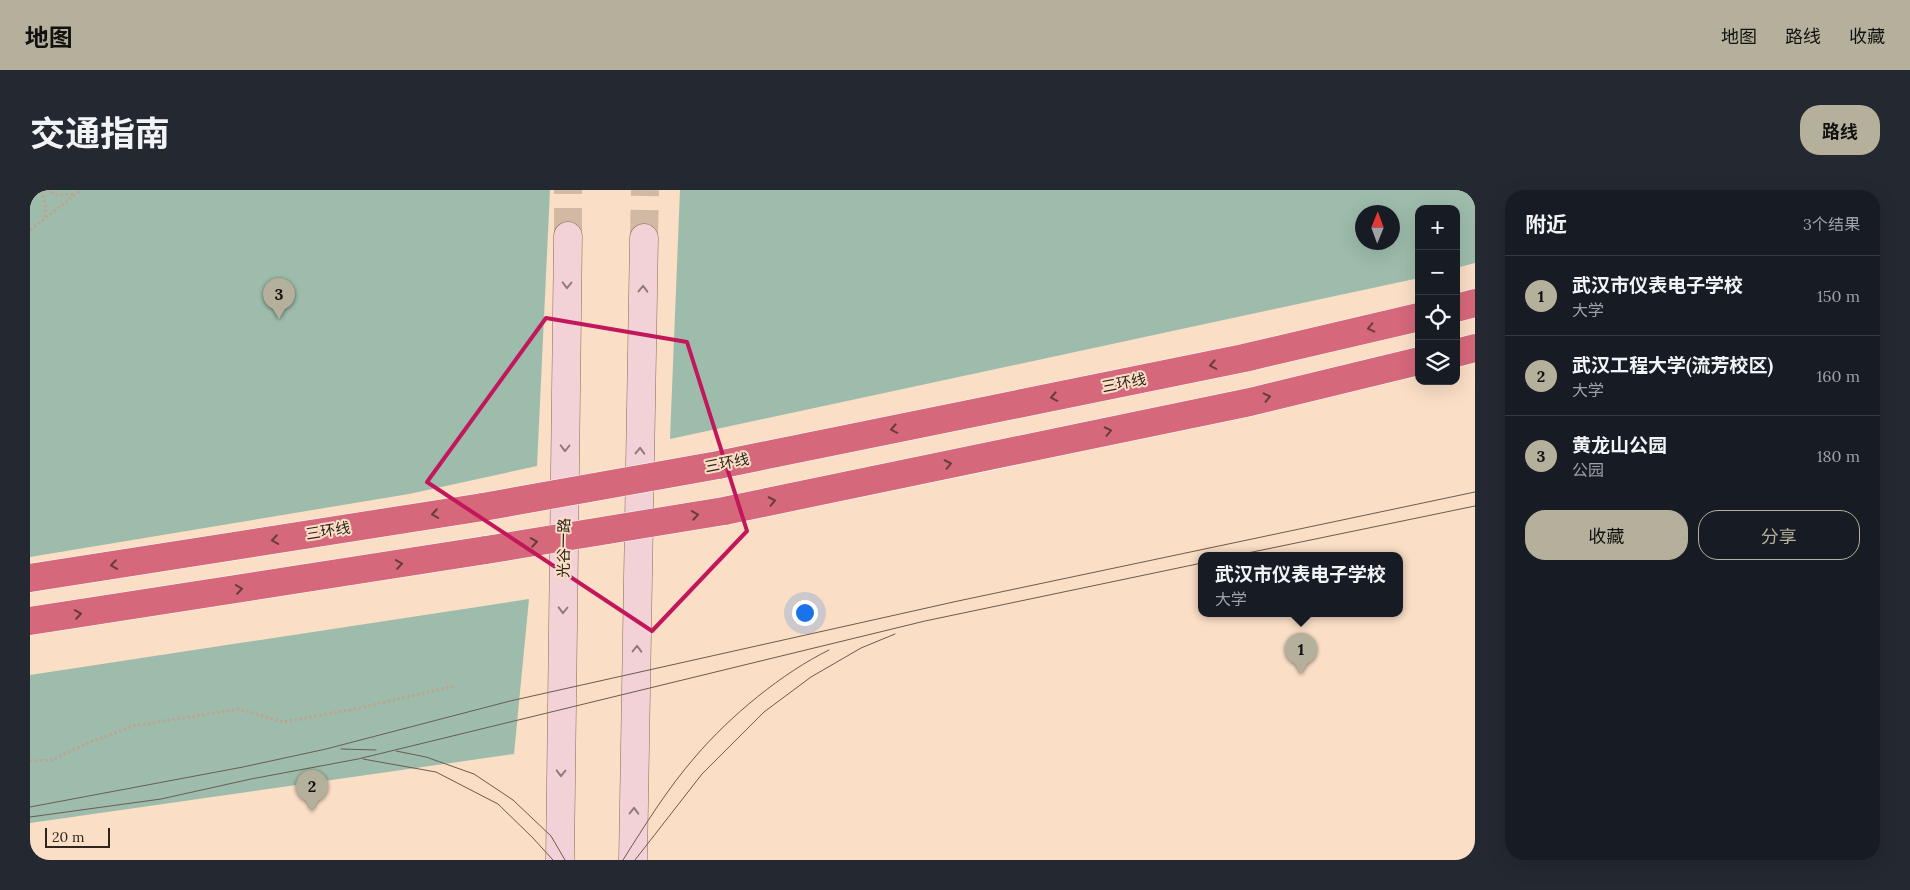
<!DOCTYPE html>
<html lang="zh">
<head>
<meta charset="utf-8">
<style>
  body { margin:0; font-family:Lora,"Noto Sans SC",serif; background:#242831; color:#f1f3f6 }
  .controls { position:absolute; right:15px; top:15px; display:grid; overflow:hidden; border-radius:10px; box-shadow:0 5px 20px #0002 }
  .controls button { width:45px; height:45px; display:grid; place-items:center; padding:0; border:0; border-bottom:1px solid #363941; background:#171b24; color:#f1f3f6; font:25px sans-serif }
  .compass { position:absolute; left:1325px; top:15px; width:45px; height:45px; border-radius:50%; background:#171b24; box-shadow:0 5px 20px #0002; rotate:1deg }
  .scale { position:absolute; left:15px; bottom:12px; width:65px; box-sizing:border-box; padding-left:5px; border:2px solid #2f251c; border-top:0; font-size:14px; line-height:18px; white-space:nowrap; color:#2f251c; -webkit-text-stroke:4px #fadec6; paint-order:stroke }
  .you { position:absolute; left:774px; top:422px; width:18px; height:18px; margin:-12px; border:4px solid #fff; border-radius:50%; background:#1a73e8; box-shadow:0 0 0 8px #1a73e833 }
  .badge { display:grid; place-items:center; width:32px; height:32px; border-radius:50%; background:#b5b09b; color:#111; font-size:16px; font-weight:700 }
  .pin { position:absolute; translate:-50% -41px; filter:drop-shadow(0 1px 2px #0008) }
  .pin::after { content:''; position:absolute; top:26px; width:18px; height:15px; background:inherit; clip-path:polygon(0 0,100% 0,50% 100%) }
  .popup { position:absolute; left:1168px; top:362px; width:205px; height:65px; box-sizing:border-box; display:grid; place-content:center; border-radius:10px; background:#171b24; filter:drop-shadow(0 1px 4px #0005); font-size:16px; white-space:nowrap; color:#9ea1a6 }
  .popup b { font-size:19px; color:#f1f3f6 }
  .popup::after { content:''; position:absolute; left:50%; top:100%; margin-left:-10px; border:10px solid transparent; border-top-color:#171b24 }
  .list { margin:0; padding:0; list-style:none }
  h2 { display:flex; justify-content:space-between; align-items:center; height:65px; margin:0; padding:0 20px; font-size:21px }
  h2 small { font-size:16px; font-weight:400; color:#9ea1a6 }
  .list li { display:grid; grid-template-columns:32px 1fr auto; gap:15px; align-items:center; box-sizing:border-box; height:80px; padding:0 20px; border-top:1px solid #363941 }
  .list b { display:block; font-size:19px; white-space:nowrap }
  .list p { margin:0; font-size:16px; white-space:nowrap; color:#9ea1a6 }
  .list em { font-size:16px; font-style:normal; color:#9ea1a6 }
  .actions { display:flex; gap:10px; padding:15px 20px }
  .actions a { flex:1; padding:11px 0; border:1px solid #b5b09b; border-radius:20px; text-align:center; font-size:18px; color:#b5b09b }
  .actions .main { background:#b5b09b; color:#111 }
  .icon { flex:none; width:28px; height:28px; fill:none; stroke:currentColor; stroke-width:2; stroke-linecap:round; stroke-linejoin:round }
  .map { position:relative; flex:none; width:1445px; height:670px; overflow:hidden; border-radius:20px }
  header { display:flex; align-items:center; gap:30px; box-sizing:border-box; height:70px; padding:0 25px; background:#b5b09b; color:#111 }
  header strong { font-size:24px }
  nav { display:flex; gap:28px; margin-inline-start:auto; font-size:18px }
  .intro { display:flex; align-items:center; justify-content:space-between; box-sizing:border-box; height:120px; padding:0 30px }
  h1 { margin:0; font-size:35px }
  .button { padding:12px 22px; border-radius:20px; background:#b5b09b; color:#111; font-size:18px; font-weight:700 }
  main { display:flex; gap:30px; padding:0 30px }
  aside { flex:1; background:#171b24; border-radius:20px; box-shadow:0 5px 20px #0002 }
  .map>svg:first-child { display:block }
  .green { fill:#9dbcab; fill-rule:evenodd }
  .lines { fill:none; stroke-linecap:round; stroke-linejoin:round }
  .secondary-tunnel { stroke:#d1b9a4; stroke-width:28; stroke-dasharray:28 14; stroke-linecap:butt }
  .secondary-casing { stroke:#846b55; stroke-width:29 }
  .highway-casing { stroke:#fff; stroke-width:29 }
  .path { stroke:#bba591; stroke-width:3; stroke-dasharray:2.5 2.5; stroke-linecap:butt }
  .secondary { stroke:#f2d2d7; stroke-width:28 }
  .highway { stroke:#d5687a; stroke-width:28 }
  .tram { stroke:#6b5c4e; stroke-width:1 }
  .highway-bridge-casing { stroke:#fff; stroke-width:29; stroke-linecap:butt }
  .highway-bridge { stroke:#d5687a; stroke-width:28 }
  .oneway { stroke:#907c7a }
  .oneway2 { stroke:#693c3d }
  .marked { fill:none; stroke:#c2185b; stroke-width:4; stroke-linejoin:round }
  .labels { text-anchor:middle; stroke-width:4; stroke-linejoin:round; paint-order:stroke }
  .street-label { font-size:15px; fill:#2f251c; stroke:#fadec6 }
</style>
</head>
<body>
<header>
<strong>地图</strong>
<nav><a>地图</a><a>路线</a><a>收藏</a></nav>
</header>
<div class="intro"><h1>交通指南</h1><a class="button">路线</a></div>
<main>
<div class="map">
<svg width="1445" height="670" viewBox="0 0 1445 670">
  <rect width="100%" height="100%" fill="#fadec6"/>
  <path class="green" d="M0,0H520L507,276L379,304L0,367Z
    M650,0H1445V73L1426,78V19H1389V88L640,249ZM1362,22V52H1332V22Z
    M499,409L484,564L0,633V485Z"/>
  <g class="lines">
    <path class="secondary-tunnel" d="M538,46V0
      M614,48L615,0"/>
    <g class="secondary-casing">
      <path id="secondary" d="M530,670L538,46
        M603,670L614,48"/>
    </g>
    <g class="highway-casing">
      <path id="highway" d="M1426,118L1445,113
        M1426,163L1445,158
        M688,275L1214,168L1389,127
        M694,321L1220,212L1389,171
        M0,388L453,317
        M0,431L456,360"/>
    </g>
    <path class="path" d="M12,0L16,18L14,29
      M17,0L26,5L45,4
      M0,40L51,0
      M0,571L22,570L58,553L103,536L209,519L253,532L325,519L424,496"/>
    <use href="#secondary" class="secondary"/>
    <use href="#highway" class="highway"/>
    <path class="tram" d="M1208,365L1445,316
      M311,559L346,560
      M366,561L396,567L444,584L483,610L521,646L535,670
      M333,569L406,582L468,614L502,647L523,670
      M0,617L213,577L296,559L480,511L928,411L1445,302
      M0,627L131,609L221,589L328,569L895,431L1172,373
      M593,670C615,635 638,598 665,567C700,526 752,483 799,460
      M605,670L672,584L734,522L781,487L831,458L865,444"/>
    <g class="highway-bridge-casing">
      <path id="highway-bridge" d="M453,317L688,275
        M456,360L694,321"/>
    </g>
    <use href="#highway-bridge" class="highway-bridge"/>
  </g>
  <defs><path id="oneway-chevron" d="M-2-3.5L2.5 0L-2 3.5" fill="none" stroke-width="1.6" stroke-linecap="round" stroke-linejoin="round" transform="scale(1.25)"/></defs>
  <g class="oneway">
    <use href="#oneway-chevron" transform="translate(537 95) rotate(91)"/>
    <use href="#oneway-chevron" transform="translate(613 99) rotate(-89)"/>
    <use href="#oneway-chevron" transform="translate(535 258) rotate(91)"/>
    <use href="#oneway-chevron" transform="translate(610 261) rotate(-89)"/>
    <use href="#oneway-chevron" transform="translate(533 420) rotate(91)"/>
    <use href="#oneway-chevron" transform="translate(607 459) rotate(-89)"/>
    <use href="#oneway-chevron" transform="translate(531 583) rotate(91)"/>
    <use href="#oneway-chevron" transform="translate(604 621) rotate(-89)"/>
  </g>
  <g class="oneway2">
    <use href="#oneway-chevron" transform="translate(1341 138) rotate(167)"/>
    <use href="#oneway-chevron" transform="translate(1183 175) rotate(169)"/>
    <use href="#oneway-chevron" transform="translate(1024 207) rotate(169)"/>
    <use href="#oneway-chevron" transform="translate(1237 207) rotate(-13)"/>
    <use href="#oneway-chevron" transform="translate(864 239) rotate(169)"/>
    <use href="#oneway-chevron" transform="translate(1078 241) rotate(-12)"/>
    <use href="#oneway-chevron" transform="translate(918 274) rotate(-12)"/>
    <use href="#oneway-chevron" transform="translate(742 311) rotate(-12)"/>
    <use href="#oneway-chevron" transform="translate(405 324) rotate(171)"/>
    <use href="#oneway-chevron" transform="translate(665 325) rotate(-9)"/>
    <use href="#oneway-chevron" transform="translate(245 350) rotate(171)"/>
    <use href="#oneway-chevron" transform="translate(504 352) rotate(-9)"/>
    <use href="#oneway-chevron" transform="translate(369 374) rotate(-9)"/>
    <use href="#oneway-chevron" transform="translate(84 375) rotate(171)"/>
    <use href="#oneway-chevron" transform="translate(209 399) rotate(-9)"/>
    <use href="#oneway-chevron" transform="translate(48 424) rotate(-9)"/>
  </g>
  <path class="marked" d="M516,128L657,152L717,341L622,441L397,292Z"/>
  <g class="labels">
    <g class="street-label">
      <text transform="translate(1094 193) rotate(-11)" y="5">三环线</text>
      <text transform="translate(697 273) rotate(-11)" y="5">三环线</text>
      <text transform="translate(298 341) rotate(-9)" y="5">三环线</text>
      <text transform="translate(534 358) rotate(-89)" y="5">光谷一路</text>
    </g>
  </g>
</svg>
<div class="controls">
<button>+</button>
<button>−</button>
<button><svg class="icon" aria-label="locate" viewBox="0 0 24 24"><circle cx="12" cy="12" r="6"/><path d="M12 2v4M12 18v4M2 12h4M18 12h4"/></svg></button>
<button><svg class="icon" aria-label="layers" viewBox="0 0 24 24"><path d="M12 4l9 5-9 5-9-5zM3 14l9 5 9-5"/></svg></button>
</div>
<svg class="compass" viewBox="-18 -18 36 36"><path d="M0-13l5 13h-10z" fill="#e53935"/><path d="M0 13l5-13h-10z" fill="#9ea1a6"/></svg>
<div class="scale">20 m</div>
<div class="you"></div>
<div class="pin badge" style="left:1271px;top:484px">1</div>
<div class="popup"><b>武汉市仪表电子学校</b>大学</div>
<div class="pin badge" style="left:282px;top:621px">2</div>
<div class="pin badge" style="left:249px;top:129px">3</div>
</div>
<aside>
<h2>附近<small>3个结果</small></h2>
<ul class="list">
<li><span class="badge">1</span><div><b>武汉市仪表电子学校</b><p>大学</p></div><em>150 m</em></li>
<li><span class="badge">2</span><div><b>武汉工程大学(流芳校区)</b><p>大学</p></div><em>160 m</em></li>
<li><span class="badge">3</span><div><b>黄龙山公园</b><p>公园</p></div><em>180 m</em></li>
</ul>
<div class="actions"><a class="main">收藏</a><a>分享</a></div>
</aside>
</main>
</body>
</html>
